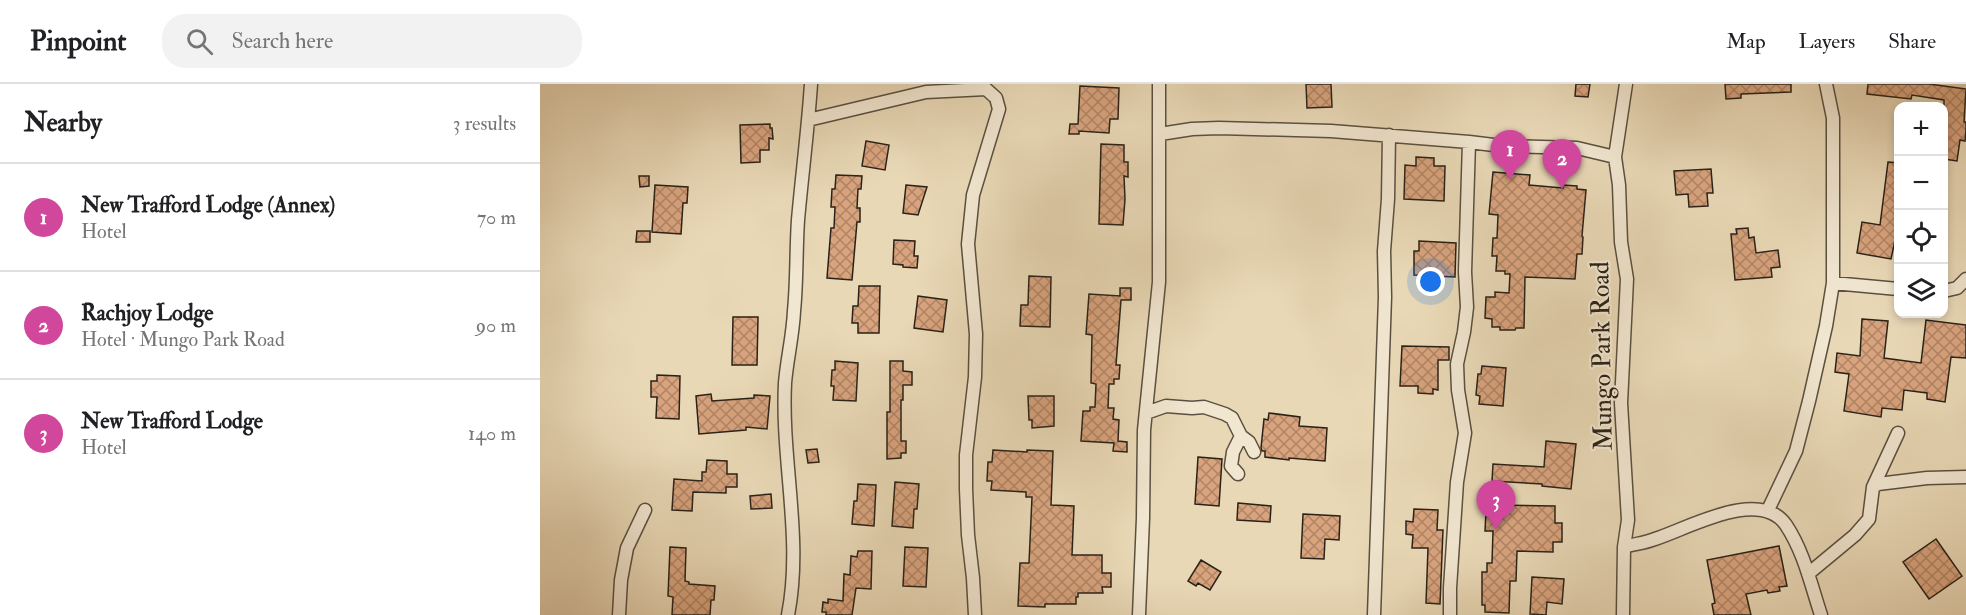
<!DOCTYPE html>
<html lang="en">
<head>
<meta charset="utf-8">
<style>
  body { margin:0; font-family:"IM FELL Double Pica",serif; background:#f2f2f2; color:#202124 }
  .controls { position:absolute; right:18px; top:18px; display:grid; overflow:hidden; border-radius:12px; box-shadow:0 3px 9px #0003 }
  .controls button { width:54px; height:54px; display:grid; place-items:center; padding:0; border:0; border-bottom:2px solid #e0e0e0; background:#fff; color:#202124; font:30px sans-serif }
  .you { position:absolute; left:891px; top:198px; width:21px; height:21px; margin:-15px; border:4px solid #fff; border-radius:50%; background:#1a73e8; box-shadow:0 0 0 9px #1a73e833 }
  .badge { display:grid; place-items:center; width:39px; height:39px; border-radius:50%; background:#8f2418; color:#fff; font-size:20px; font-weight:700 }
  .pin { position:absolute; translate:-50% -50px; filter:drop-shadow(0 2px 3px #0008) }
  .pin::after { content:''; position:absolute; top:32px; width:21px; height:18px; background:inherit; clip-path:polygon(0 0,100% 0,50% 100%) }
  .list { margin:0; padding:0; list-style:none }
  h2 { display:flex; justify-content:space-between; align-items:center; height:78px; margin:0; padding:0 24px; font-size:26px }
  h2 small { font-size:20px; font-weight:400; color:#757577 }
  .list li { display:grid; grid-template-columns:39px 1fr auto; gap:18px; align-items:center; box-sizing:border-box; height:108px; padding:0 24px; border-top:2px solid #e0e0e0 }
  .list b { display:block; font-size:22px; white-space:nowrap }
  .list p { margin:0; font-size:20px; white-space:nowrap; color:#757577 }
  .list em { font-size:20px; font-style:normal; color:#757577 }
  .icon { flex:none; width:33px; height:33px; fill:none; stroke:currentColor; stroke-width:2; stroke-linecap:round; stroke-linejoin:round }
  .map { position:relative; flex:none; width:1426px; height:531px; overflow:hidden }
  header { display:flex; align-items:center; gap:36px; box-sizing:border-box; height:84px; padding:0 30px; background:#fff; border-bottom:2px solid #e0e0e0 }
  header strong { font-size:28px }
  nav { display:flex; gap:33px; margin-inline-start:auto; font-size:21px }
  .search { width:420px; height:54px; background:#f2f2f2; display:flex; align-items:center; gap:15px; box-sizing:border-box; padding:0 21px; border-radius:24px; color:#757577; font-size:22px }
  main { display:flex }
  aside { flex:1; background:#fff }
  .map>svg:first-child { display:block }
  .building { fill:url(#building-cross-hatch); stroke:#2a2218; stroke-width:1.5 }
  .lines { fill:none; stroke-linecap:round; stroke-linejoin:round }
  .street-casing { stroke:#5a5040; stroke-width:15 }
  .street { stroke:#f1e6d0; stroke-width:12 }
  .labels { text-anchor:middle; stroke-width:4.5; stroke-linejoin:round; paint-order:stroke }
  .street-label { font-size:26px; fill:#2a2218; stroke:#f1e6d0 }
</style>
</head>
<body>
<header>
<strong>Pinpoint</strong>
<div class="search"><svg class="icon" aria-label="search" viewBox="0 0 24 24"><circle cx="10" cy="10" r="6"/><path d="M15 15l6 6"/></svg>Search here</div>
<nav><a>Map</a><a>Layers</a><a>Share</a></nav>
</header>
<main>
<aside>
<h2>Nearby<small>3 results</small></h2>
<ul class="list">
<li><span class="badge" style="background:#d1479c">1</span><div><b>New Trafford Lodge (Annex)</b><p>Hotel</p></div><em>70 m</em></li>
<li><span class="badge" style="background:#d1479c">2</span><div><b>Rachjoy Lodge</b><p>Hotel · Mungo Park Road</p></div><em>90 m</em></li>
<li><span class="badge" style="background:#d1479c">3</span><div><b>New Trafford Lodge</b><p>Hotel</p></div><em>140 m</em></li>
</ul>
</aside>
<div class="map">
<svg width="1426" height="531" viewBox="0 0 1426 531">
  <defs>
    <pattern id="building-cross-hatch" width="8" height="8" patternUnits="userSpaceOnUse" patternTransform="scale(1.5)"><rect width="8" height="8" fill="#d8a37d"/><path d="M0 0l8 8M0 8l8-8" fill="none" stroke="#af8465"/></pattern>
  </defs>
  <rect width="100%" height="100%" fill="#e9d8b6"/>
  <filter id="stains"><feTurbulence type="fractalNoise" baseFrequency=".00333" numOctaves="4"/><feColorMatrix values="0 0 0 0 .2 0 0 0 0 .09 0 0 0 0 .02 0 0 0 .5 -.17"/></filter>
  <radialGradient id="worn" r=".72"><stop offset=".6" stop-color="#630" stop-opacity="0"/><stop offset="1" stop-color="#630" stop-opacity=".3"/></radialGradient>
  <path class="building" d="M766,0H791L792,23L767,24Z
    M1036,0H1050L1048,13L1035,12Z
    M1185,0H1251V8L1201,10V14L1186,15Z
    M1328,0H1389L1426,5L1424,38H1426V46L1425,57L1420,56L1417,77L1404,75V16L1372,11L1371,15L1327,10Z
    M540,2L579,4L578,35H570L569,49L539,47V50H529L530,40H538Z
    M230,40V44H232L233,55L229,54V66H220V78L201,79L200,41Z
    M326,57L349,61L345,86L322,82Z
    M561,60L584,61V78H588V93L584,92L585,115L583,141L559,140Z
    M876,73L894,74V82H905L904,117L864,115L865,81L876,82Z
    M1348,78L1359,79V138L1351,175L1317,169L1322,138L1340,141Z
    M1171,85L1173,109H1167L1168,122L1149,123L1148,110L1136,111L1134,87Z
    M953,88L990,91L989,101L1023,104V101L1037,102V105L1046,106L1042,152L1043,153L1042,170H1037L1035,195L985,193L984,244H976L975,246H960V243H952V235L945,234L946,213H955V208L969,209L970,190H965V187H956L957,172H952L953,154H957L958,131L949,130Z
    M296,91L322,92L321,105H318L317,124H320V138H317L312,196L287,194L291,144H294L295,123H291L292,105H295Z
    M99,92H109V102L100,103Z
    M115,101L148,103L147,119H143L141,150L112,148Z
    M366,101L387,103L378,131L363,129Z
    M1208,144L1209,154L1214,153L1216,169L1238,166L1240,183L1231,184L1232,193L1195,196L1191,150H1197L1196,145Z
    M97,147H110V158H96Z
    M354,156L375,157L374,172H378L377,184L363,183V181L353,180Z
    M879,157L916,159L915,193L874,191V167H879Z
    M489,192L511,193L510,243L480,242L481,221H488Z
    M319,202H340L339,249H318V239H312L313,222H318Z
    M580,204H591V216H581L576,281H580L579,295H574V300H569L568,324H574L573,335L579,336L578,357L587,358V368L573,367L574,359L541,357L543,327H550V323H555L556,300L551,299L552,251L546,250L549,210L580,212Z
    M378,212L407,216L403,248L374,244Z
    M193,233H218L217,281H192Z
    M1322,235L1348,237L1344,274L1381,279L1386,236L1426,241V274L1411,273L1405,318L1387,315V309L1364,306L1362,326L1342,324L1341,333L1304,327L1309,290L1295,288L1297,269L1320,272Z
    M862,262L909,263V276H898V306L893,305V310L878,309V302H860Z
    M295,277L318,279L316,317L293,316L294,302H291L292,286H295Z
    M350,277H363V287L372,288V301H363V316H361V357H366V369H361V374L347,375V328H350Z
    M942,282L966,284L963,322L939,320L940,312L936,311L938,290H941Z
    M117,291L140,292L139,335L116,334L117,313H111V297H117Z
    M171,310L172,317L214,314V311L230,312L227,345L206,343V346L159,350L156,312Z
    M488,312H514V342L492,344V336H489Z
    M729,329L760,333L759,342L787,344L785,377L749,374V376L725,373V367H722L721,364L724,335L728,336Z
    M1006,357L1036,360L1031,405L1002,402V400L952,397L953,380L1004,383Z
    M277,365L279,378L268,379L266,366Z
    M453,366L487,368V366L513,367L511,421L534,422L532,471H562V489H571V503H562L563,509H538V513H536V520H505V523L478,522L480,479H489L492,413H486V408L451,406L452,397H447L448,378H452Z
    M658,373L682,375L679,422L655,420Z
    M167,376L187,377V390H197V403H186V409L153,408L152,427L132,426L134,395L162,397V388H166Z
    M355,398L379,400L377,425H374L373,444L352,442Z
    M318,400L336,401L334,442L312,440L314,417H317Z
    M231,410L232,424L211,425L210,412Z
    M698,419L731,422L730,438L697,436Z
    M953,421L1015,422V439H1022V458H1013V468L977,467L976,497H970L969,529L945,528V521H942V488H947V479H952L953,447H945L946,428L953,429Z
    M874,425L898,426L897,446H903L900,520L886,519L888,464H872L873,451L866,450V437L873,438Z
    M763,430L800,432L799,456L785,455L784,475L761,474Z
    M1396,455L1422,492L1389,515L1363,478Z
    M1239,462L1247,502L1239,503L1240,507L1228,509L1227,506L1206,510L1211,531H1174L1172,520L1175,519L1167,476Z
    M130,463L146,464L145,497L149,498V500L175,502L174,516H171L170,531H132L133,513L128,512Z
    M365,463L388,464L386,503L363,502Z
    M318,467H332L331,505L316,504L312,531H286V528H282L283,518L288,519V515L303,517L304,490L310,491L311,472L317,473Z
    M661,476L681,488L670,506L658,499L656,502L648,497Z
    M992,493L1024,495L1022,520L1007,518L1006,531L990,530Z"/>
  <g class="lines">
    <g class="street-casing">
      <path id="street" d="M268,36L386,8L446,5L456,14L459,25L433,111L428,160L436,250L435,293L426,371V405L428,451L433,494L435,531
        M620,50L652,45L679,44L791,47L929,58L962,62L1037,64L1075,73
        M1293,199L1358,205
        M1404,207L1417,204L1426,195
        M606,329L626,322L652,324L664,323L685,330L692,334L701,352L693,368L691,382L698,390
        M701,352L709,358L714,368
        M1333,403L1338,400L1387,394L1426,393
        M1228,426L1256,367L1269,317L1286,242L1293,199V34L1286,0
        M1084,463C1094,460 1105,459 1115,455C1149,444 1220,403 1246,441C1264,468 1271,501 1281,531
        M1268,490L1315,451L1329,435L1333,403L1358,349
        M79,531L81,496L87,464L105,426
        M248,531C263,455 241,376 245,299C247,275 253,251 254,227C257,197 256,166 258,136C262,91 268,45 271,0
        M599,531L603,434L604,346L619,198V0
        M834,531L845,213L844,167L848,115L849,51
        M910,531V504L917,398L925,349L918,306L917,280L924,248L927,223L925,188L929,58
        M1083,531L1084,463L1088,436L1081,319L1087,195L1081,158L1079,101L1075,73L1086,0"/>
    </g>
    <use href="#street" class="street"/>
  </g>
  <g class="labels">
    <g class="street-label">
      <text transform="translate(1061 272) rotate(-91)" y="9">Mungo Park Road</text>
    </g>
  </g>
  <rect width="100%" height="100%" filter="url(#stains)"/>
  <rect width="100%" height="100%" fill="url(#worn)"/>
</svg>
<div class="controls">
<button>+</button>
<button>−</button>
<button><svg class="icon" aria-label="locate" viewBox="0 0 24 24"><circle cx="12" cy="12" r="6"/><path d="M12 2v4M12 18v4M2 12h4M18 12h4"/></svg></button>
<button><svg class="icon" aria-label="layers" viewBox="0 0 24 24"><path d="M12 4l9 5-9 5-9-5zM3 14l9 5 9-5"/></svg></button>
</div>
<div class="you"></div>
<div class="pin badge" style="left:970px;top:96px;background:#d1479c">1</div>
<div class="pin badge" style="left:1022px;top:105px;background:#d1479c">2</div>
<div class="pin badge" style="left:956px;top:446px;background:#d1479c">3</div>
</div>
</main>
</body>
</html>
